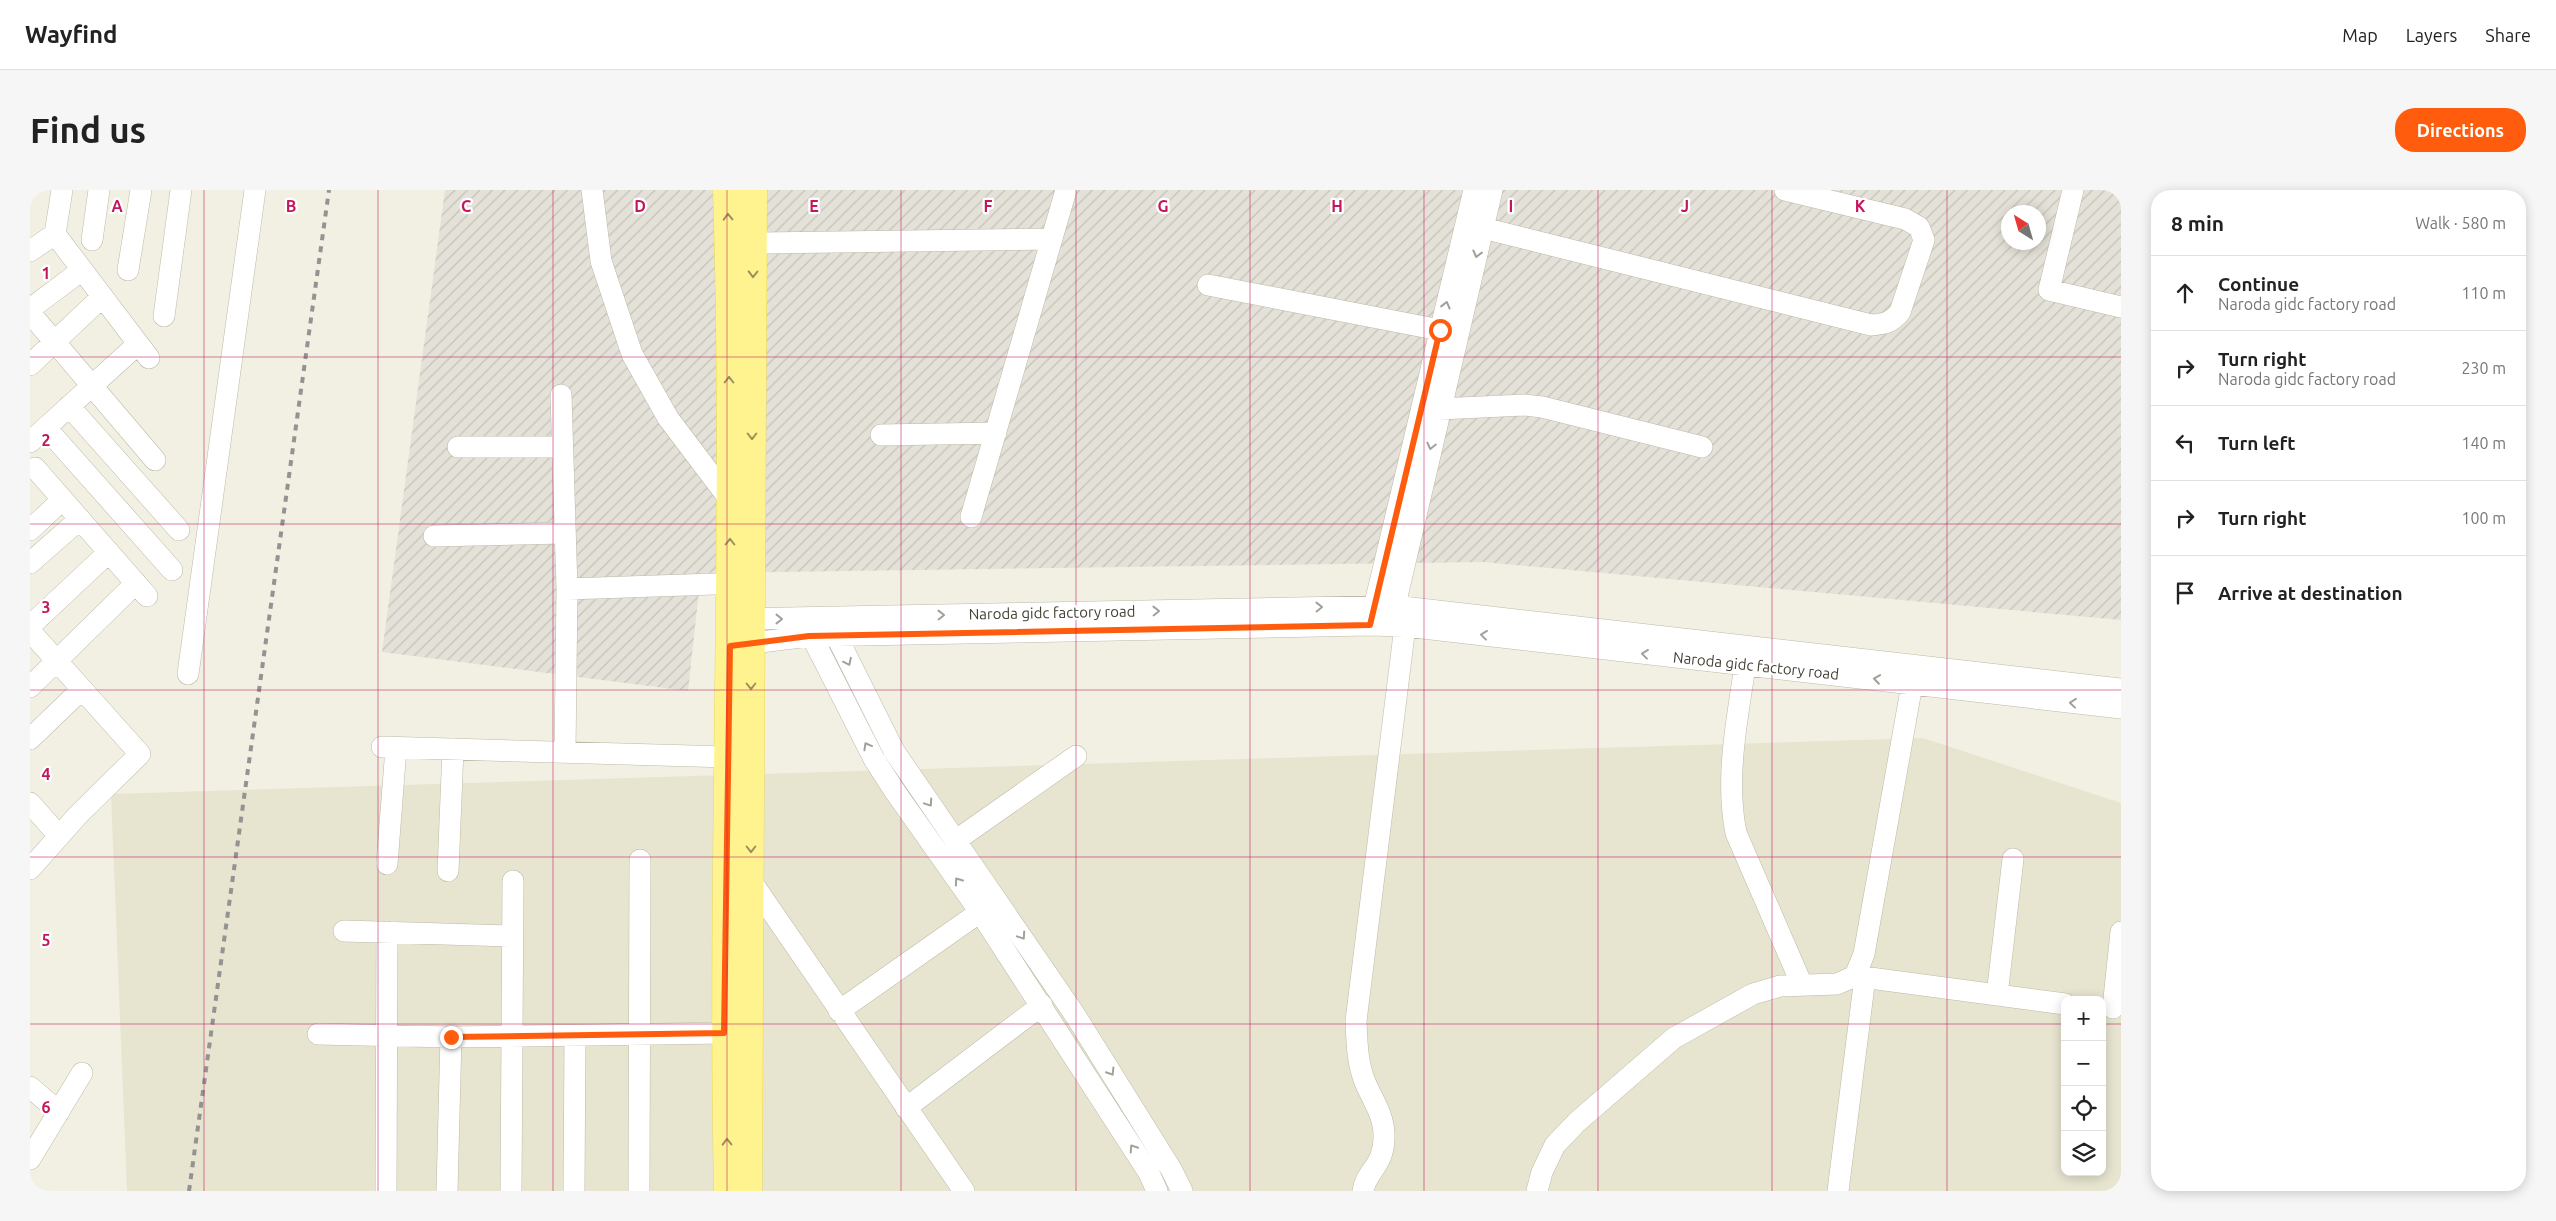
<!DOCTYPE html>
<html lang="en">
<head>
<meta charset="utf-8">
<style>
  body { margin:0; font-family:Ubuntu,sans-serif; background:#f6f6f6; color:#222 }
  .controls { position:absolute; right:15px; bottom:15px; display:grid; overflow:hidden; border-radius:10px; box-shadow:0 2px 12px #0003 }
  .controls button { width:45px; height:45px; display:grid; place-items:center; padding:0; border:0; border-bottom:1px solid #e0e0e0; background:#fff; color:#222; font:25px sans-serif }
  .compass { position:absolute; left:1971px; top:15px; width:45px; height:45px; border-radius:50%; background:#fff; box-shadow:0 2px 12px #0003; rotate:323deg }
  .stop { position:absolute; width:15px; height:15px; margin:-11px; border:4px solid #ff5d0d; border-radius:50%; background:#fff }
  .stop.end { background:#ff5d0d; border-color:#fff; box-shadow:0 1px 5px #0008 }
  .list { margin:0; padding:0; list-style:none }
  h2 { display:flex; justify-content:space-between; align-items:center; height:65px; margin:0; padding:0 20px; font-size:21px }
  h2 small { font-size:16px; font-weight:400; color:#767676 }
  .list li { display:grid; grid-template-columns:32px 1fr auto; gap:15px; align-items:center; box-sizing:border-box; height:75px; padding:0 20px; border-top:1px solid #e0e0e0 }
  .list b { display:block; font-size:19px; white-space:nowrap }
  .list p { margin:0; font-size:16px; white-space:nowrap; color:#767676 }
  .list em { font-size:16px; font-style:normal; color:#767676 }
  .icon { flex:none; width:28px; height:28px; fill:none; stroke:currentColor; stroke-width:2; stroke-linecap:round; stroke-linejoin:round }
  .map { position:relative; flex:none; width:2091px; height:1001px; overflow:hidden; border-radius:20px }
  header { display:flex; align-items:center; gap:30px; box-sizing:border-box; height:70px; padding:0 25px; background:#fff; border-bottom:1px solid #e0e0e0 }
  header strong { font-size:24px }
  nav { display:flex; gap:28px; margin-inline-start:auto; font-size:18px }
  .intro { display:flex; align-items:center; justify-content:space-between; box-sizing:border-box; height:120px; padding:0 30px }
  h1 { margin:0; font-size:35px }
  .button { padding:12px 22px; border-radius:20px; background:#ff5d0d; color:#fff; font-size:18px; font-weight:700 }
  main { display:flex; gap:30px; padding:0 30px }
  aside { flex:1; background:#fff; border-radius:20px; box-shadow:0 2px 12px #0003 }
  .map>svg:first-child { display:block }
  .residential { fill:#e7e4d0; fill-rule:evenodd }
  .industrial { fill:url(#industrial-furrows); fill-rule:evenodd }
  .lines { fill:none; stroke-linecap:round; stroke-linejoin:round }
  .minor-casing { stroke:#bebaa5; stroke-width:22 }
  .major-casing { stroke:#e9d85a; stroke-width:29 }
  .minor { stroke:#fff; stroke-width:21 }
  .major { stroke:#fff38f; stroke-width:28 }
  .rail { stroke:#939393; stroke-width:4; stroke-dasharray:6 6; stroke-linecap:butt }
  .oneway { stroke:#98915c }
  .oneway2 { stroke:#a2a099 }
  .route { stroke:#ff5d0d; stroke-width:6 }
  .grid { fill:none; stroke:#c2185b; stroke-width:1; stroke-opacity:0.55 }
  .labels { text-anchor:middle; stroke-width:4.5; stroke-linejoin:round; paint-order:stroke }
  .street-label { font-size:15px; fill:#444033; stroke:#fff }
  .grid-label { font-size:16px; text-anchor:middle; font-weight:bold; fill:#c2185b; stroke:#fff; stroke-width:4.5; stroke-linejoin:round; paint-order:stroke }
</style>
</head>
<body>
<header>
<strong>Wayfind</strong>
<nav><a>Map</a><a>Layers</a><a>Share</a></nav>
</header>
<div class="intro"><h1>Find us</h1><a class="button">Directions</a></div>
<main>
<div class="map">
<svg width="2091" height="1001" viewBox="0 0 2091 1001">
  <defs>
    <pattern id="industrial-furrows" width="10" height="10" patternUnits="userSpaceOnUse" patternTransform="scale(1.25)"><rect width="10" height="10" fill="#e4e1d8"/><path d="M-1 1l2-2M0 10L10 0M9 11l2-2" fill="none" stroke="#c5c2ba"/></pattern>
  </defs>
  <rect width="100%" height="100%" fill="#f2f0e2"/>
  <path class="residential" d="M1893,548L2091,613V1001H97L81,604ZM2035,810H2072V982H2035Z"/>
  <path class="industrial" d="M415,0H2091V430L1453,372L671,383L658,501L352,462ZM1978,22H2008V52H1978Z"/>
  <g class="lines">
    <g class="minor-casing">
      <path id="minor" d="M32,0L25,44L119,168
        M562,0L571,71L602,164L638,228L700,310
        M2043,0L2019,100L2091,117
        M1453,38L1841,135C1854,134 1861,133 1870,122L1894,50L1889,37L1875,29L1755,0
        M62,50L69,0
        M724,53L1022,49
        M0,61L25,44
        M98,80L111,0
        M1178,95L1410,140
        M0,119L52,80
        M0,123L125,270
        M134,126L151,0
        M0,175L72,107
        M531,205L537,399L535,562
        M39,216L149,340
        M1409,219L1494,215L1512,217L1672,257
        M16,238L142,380
        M851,245L966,243
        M0,252L108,154
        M428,257H532
        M5,278L117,406
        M941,327L1036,0
        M0,340L32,310
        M404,346L535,343
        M0,373L50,329
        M537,399L714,393
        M1362,428L1462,0
        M705,429L1364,416L2091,499
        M1341,430L1444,0
        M776,435L844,569L866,603L950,722L1119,983L1127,1001
        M801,435L864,561L1045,825L1141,979L1152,1001
        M0,436L79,362
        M0,441L110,564L48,625L0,679
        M707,455L779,446L1340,435L1375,436L2091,518
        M1715,476C1707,531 1695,588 1706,643L1772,795
        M158,484L225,0
        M0,497L106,393
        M0,549L52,499
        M352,557L698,567
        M0,613L29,646
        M925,651L1046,566
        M357,674L366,558
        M418,681L423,559
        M721,691L934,1001
        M314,741L483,746
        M1825,786L2035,814
        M1967,805L1983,669
        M2083,818L2091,742
        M809,821L950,722
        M288,844L421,847
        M0,897L29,922
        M876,918L1012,815
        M0,969L52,883
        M356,1001L357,742
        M417,1001L421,847L694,843
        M481,1001L483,691
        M544,1001L545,846
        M609,1001L610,670
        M1333,1001C1336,980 1355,976 1354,945C1354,925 1342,909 1335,892C1327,872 1327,852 1326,831L1375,436
        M1507,1001L1512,982L1525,955L1547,932L1644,848L1723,804L1750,796L1807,794L1825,786L1834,764L1884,483
        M1808,1001L1835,787"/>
    </g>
    <g class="major-casing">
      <path id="major" d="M697,0C708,334 691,667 698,1001
        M718,1001L723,0"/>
    </g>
    <use href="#minor" class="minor"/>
    <use href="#major" class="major"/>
    <path class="rail" d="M159,1001L299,0"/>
  </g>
  <defs><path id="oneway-chevron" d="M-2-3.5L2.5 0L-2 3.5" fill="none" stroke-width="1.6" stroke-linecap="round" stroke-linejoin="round" transform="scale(1.25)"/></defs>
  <g class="oneway">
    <use href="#oneway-chevron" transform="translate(698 27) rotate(-91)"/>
    <use href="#oneway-chevron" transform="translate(723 84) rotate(91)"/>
    <use href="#oneway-chevron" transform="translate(699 190) rotate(-90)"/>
    <use href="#oneway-chevron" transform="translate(722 246) rotate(90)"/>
    <use href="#oneway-chevron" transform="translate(700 352) rotate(-90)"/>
    <use href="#oneway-chevron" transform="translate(721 496) rotate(90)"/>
    <use href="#oneway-chevron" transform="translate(721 659) rotate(90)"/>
    <use href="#oneway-chevron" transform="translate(697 952) rotate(-91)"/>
  </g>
  <g class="oneway2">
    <use href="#oneway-chevron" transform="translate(1447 64) rotate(104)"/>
    <use href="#oneway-chevron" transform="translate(1416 115) rotate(-76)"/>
    <use href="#oneway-chevron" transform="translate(1401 256) rotate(103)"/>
    <use href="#oneway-chevron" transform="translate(1289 417) rotate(-1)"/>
    <use href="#oneway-chevron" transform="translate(1126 421) rotate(-1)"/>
    <use href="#oneway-chevron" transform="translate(911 425) rotate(-1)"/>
    <use href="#oneway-chevron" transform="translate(749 429)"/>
    <use href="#oneway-chevron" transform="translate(1454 445) rotate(-173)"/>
    <use href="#oneway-chevron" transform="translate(1615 464) rotate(-173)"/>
    <use href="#oneway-chevron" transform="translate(818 472) rotate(64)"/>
    <use href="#oneway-chevron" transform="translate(1847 489) rotate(-172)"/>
    <use href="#oneway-chevron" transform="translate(2043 513) rotate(-174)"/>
    <use href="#oneway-chevron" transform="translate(837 556) rotate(-119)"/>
    <use href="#oneway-chevron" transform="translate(899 613) rotate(56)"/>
    <use href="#oneway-chevron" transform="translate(928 691) rotate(-126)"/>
    <use href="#oneway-chevron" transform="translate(992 746) rotate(56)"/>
    <use href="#oneway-chevron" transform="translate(1081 882) rotate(58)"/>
    <use href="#oneway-chevron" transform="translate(1103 958) rotate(-123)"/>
  </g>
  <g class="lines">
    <path class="route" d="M421,847L694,843L700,456L779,446L1340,435L1410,140"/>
  </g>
  <path class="grid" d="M174,0V1001M348,0V1001M523,0V1001M697,0V1001M871,0V1001M1046,0V1001M1220,0V1001M1394,0V1001M1568,0V1001M1742,0V1001M1917,0V1001M0,167H2091M0,334H2091M0,500H2091M0,667H2091M0,834H2035M2072,834H2091"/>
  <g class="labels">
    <g class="street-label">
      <text transform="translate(1022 423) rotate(-1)" y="5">Naroda gidc factory road</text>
      <text transform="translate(1726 476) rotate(6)" y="5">Naroda gidc factory road</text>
    </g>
  </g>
  <g class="grid-label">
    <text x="87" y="22">A</text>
    <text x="261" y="22">B</text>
    <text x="436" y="22">C</text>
    <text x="610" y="22">D</text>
    <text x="784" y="22">E</text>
    <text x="958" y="22">F</text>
    <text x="1133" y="22">G</text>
    <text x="1307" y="22">H</text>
    <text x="1481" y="22">I</text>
    <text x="1655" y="22">J</text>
    <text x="1830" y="22">K</text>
    <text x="16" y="89">1</text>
    <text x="16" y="256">2</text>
    <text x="16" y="423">3</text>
    <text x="16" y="590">4</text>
    <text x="16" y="756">5</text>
    <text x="16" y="923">6</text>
  </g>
</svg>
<div class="controls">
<button>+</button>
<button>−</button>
<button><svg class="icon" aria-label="locate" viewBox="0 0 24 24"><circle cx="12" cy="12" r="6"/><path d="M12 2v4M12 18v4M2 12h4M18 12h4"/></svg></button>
<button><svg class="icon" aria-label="layers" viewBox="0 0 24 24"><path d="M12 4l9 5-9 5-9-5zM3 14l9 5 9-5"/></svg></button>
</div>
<svg class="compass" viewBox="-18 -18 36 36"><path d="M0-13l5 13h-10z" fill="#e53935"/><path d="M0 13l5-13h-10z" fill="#767676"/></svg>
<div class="stop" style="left:1410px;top:140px"></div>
<div class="stop end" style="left:421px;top:847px"></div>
</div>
<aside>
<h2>8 min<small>Walk · 580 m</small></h2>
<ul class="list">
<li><svg class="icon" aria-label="ahead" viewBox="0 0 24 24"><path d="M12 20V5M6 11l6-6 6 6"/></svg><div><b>Continue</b><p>Naroda gidc factory road</p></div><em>110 m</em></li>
<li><svg class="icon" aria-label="right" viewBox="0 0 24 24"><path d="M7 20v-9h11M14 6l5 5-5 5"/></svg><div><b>Turn right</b><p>Naroda gidc factory road</p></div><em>230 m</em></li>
<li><svg class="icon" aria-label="left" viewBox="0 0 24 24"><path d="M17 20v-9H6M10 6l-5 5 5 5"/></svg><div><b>Turn left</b></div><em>140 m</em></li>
<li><svg class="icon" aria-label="right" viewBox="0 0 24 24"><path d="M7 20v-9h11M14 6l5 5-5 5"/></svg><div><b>Turn right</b></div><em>100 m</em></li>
<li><svg class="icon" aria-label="arrive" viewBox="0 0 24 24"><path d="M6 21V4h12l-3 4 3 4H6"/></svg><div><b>Arrive at destination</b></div></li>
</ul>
</aside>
</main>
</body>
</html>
